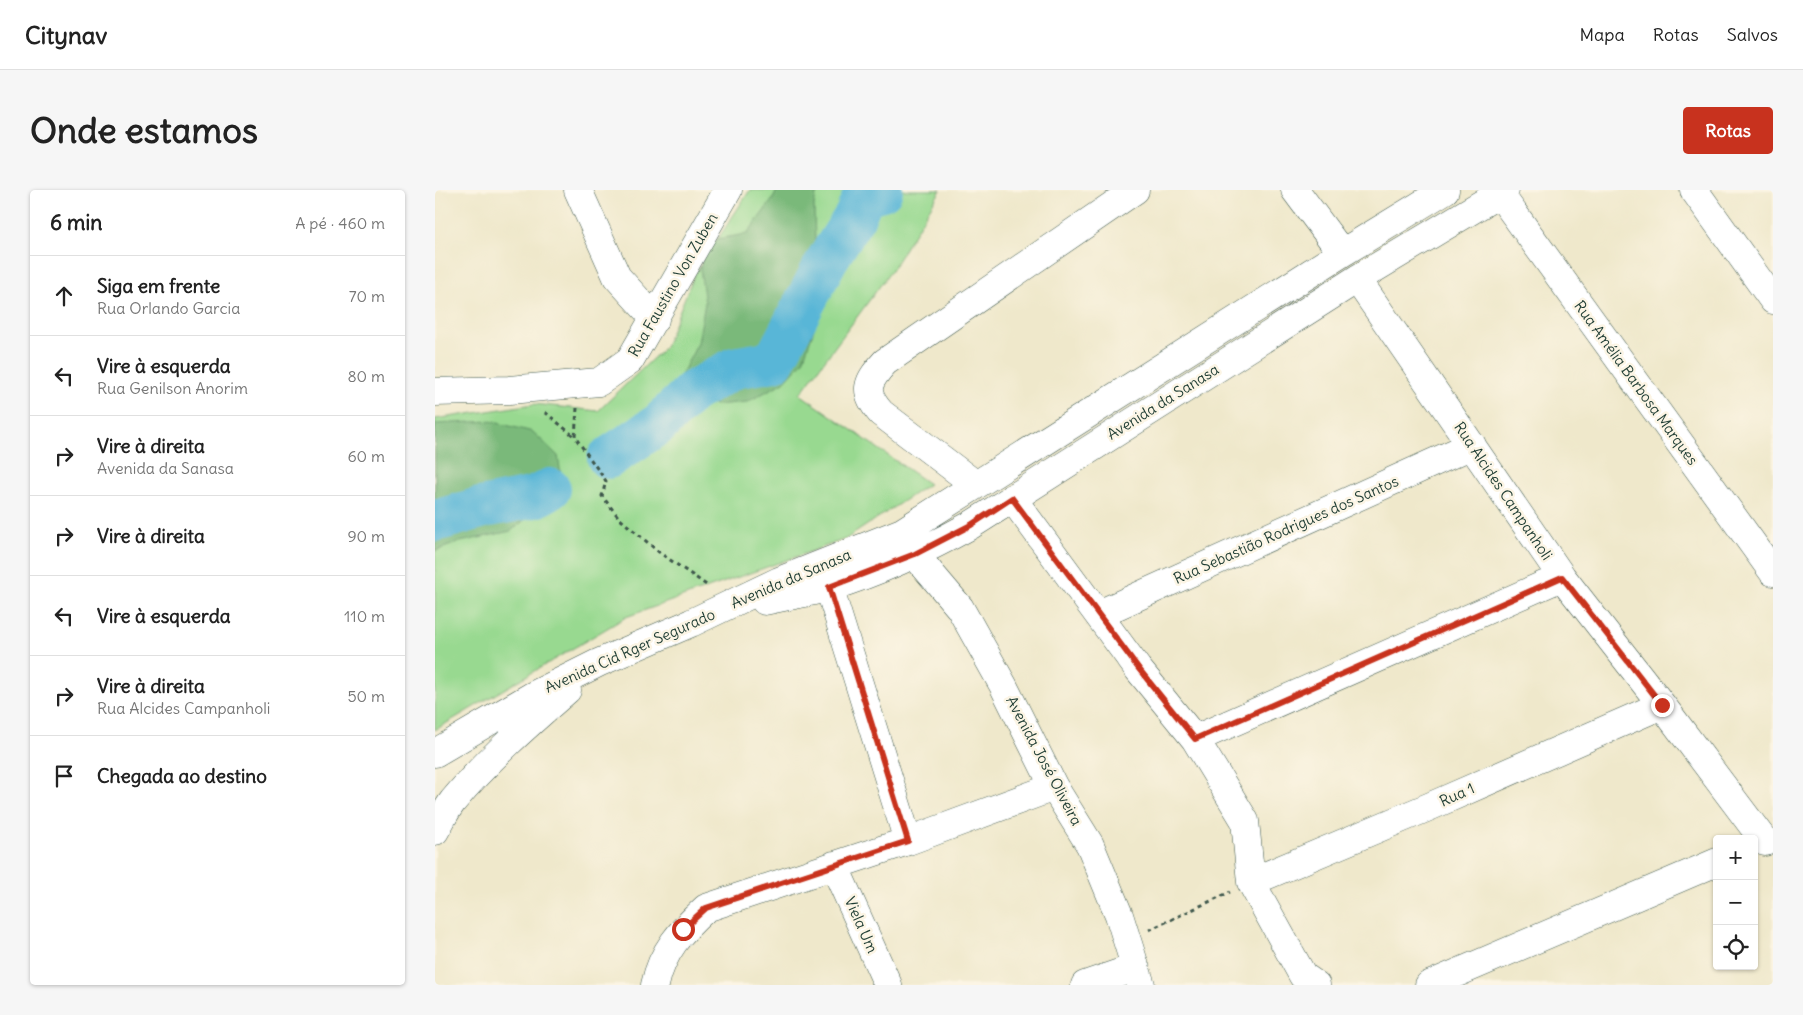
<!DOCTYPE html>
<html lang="pt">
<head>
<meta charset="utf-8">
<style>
  body { margin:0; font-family:Delius,sans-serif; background:#f6f6f6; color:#222 }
  .controls { position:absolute; right:15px; bottom:15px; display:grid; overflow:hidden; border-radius:5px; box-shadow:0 1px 4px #0004 }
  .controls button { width:45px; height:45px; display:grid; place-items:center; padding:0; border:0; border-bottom:1px solid #e0e0e0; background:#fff; color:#222; font:25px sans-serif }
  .stop { position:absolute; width:15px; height:15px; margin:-11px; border:4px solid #c8321e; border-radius:50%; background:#fff }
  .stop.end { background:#c8321e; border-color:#fff; box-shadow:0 1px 5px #0008 }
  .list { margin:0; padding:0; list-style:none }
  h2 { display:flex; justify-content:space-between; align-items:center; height:65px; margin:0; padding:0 20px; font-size:21px }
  h2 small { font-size:16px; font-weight:400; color:#767676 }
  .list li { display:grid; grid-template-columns:32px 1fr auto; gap:15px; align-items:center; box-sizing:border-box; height:80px; padding:0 20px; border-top:1px solid #e0e0e0 }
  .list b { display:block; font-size:19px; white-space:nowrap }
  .list p { margin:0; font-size:16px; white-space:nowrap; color:#767676 }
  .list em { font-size:16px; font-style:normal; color:#767676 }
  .icon { flex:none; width:28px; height:28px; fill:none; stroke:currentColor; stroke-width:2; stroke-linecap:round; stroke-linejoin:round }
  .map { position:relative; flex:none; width:1338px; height:795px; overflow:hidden; border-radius:5px }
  header { display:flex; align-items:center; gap:30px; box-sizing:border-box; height:70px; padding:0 25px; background:#fff; border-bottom:1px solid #e0e0e0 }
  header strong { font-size:24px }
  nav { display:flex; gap:28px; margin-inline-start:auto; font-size:18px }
  .intro { display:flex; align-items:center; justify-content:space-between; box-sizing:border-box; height:120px; padding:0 30px }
  h1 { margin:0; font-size:35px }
  .button { padding:12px 22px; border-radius:5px; background:#c8321e; color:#fff; font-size:18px; font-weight:700 }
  main { display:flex; gap:30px; padding:0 30px }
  aside { flex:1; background:#fff; border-radius:5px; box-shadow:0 1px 4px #0004 }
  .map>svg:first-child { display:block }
  .green { fill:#98d990; stroke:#5c8b62 }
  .forest { fill:#7ab97a; stroke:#4c7b57 }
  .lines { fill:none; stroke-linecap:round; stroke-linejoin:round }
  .river { stroke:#59b6d7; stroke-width:42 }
  .minor-casing { stroke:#3e574b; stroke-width:29 }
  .path { stroke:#3e574b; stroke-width:3; stroke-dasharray:4 4; stroke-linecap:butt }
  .minor { stroke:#fff; stroke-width:28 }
  .route { stroke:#c8321e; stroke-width:6 }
  .labels { text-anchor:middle; stroke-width:5; stroke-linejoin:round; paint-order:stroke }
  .street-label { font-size:15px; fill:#1f3d34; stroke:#fcf5e5 }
</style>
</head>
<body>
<header>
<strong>Citynav</strong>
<nav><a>Mapa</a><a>Rotas</a><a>Salvos</a></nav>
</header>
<div class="intro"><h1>Onde estamos</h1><a class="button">Rotas</a></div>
<main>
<aside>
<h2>6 min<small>A pé · 460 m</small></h2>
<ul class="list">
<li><svg class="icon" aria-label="ahead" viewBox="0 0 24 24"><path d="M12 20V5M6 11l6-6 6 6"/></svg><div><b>Siga em frente</b><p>Rua Orlando Garcia</p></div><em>70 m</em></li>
<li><svg class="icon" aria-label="left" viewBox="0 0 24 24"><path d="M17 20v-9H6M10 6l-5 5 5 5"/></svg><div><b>Vire à esquerda</b><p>Rua Genilson Anorim</p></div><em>80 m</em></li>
<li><svg class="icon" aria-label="right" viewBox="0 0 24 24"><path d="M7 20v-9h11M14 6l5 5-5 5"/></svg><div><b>Vire à direita</b><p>Avenida da Sanasa</p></div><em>60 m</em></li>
<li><svg class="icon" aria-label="right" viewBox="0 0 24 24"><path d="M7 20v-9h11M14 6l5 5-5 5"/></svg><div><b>Vire à direita</b></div><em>90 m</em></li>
<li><svg class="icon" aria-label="left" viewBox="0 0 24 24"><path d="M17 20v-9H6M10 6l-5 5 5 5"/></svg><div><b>Vire à esquerda</b></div><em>110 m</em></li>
<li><svg class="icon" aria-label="right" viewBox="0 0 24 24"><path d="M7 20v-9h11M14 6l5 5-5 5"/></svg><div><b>Vire à direita</b><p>Rua Alcides Campanholi</p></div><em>50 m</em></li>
<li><svg class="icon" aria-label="arrive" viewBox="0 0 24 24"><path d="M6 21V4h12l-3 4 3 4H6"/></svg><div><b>Chegada ao destino</b></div></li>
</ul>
</aside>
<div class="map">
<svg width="1338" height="795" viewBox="0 0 1338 795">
  <rect width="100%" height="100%" fill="#fcf5e5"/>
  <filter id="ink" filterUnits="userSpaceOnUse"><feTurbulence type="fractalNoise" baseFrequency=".02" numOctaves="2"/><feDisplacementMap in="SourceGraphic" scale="10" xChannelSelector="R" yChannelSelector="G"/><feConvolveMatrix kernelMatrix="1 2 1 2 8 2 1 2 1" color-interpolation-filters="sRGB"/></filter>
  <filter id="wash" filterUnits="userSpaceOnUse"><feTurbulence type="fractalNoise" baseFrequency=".0096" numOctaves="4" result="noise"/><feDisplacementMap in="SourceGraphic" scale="20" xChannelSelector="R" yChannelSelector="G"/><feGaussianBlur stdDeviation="1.12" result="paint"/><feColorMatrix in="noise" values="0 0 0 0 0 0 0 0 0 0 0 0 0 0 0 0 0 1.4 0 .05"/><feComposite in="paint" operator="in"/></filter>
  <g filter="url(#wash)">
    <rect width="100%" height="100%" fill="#efe8cb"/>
    <path class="green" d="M315,0H506L456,81L365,204L494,294L411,349L191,427L0,540V229L99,214L163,221L230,157L259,85Z"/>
    <path class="forest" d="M342,0H382L379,16L382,130L368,171L349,192L312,212L281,215L265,209L262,201L242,210L235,206L263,153L270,113L265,79L268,63L282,49L312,44L338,9Z
      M55,231L98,242L123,266L126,285L121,304L76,341L25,352L0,361V234Z"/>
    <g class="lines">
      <path class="river" d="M173,268L224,234L257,202L299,178L339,171L392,70L420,26L429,5L447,0
        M0,331L45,318L100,307L115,299"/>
    </g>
  </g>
  <g filter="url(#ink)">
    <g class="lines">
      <g class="minor-casing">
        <path id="minor" d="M143,0L182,87L220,129
          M860,0L907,63
          M1259,0L1338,110
          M1064,3L1338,382
          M922,89L1127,387L1227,515L1330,652
          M0,202L74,200L164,192L195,170L293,0
          M541,295L446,223C427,201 432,192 450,172L700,0
          M577,308L703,479L760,549L810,631L816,692L868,786L881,795
          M480,365L525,418L568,495L619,597L655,655L684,725L706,795
          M394,397L473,651
          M330,411C351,406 374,403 395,397C444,382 491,360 536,335L922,89L1070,0
          M664,424L1037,255
          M760,549L1127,387
          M0,563L97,506L163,473L256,433L344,391L467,342L907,63L1010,0
          M0,641C6,631 11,620 18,611C52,570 92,535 132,500
          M399,675L453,795
          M816,692L996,616L1227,515
          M220,795C227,761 246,741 271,718L473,651L619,597
          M650,795L699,778
          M994,795L1282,672"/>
      </g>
      <path class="path" d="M142,218L140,247L171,291L167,306L185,329L225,363L273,396
        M110,222L140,247
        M714,740L795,702"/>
      <use href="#minor" class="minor"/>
    </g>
  </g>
  <g class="lines" filter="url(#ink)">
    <path class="route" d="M248,739L271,718L473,651L394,397L480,364L536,335L577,308L704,479L760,549L1127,387L1227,515"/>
  </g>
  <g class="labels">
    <g class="street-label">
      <text transform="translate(238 95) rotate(-60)" y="5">Rua Faustino Von Zuben</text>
      <text transform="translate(1201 193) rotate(54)" y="5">Rua Amélia Barbosa Marques</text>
      <text transform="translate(728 212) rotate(-32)" y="5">Avenida da Sanasa</text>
      <text transform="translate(1068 301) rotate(56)" y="5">Rua Alcides Campanholi</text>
      <text transform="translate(851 340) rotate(-24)" y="5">Rua Sebastião Rodrigues dos Santos</text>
      <text transform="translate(356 389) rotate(-23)" y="5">Avenida da Sanasa</text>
      <text transform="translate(195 461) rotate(-24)" y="5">Avenida Cid Rger Segurado</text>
      <text transform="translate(609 571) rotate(62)" y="5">Avenida José Oliveira</text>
      <text transform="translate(1022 605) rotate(-24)" y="5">Rua 1</text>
      <text transform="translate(426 735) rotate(66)" y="5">Viela Um</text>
    </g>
  </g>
</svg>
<div class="controls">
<button>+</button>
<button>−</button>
<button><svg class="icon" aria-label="locate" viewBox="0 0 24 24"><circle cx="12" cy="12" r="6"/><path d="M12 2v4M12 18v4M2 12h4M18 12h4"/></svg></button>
</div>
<div class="stop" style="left:248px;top:739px"></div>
<div class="stop end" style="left:1227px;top:515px"></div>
</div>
</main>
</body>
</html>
